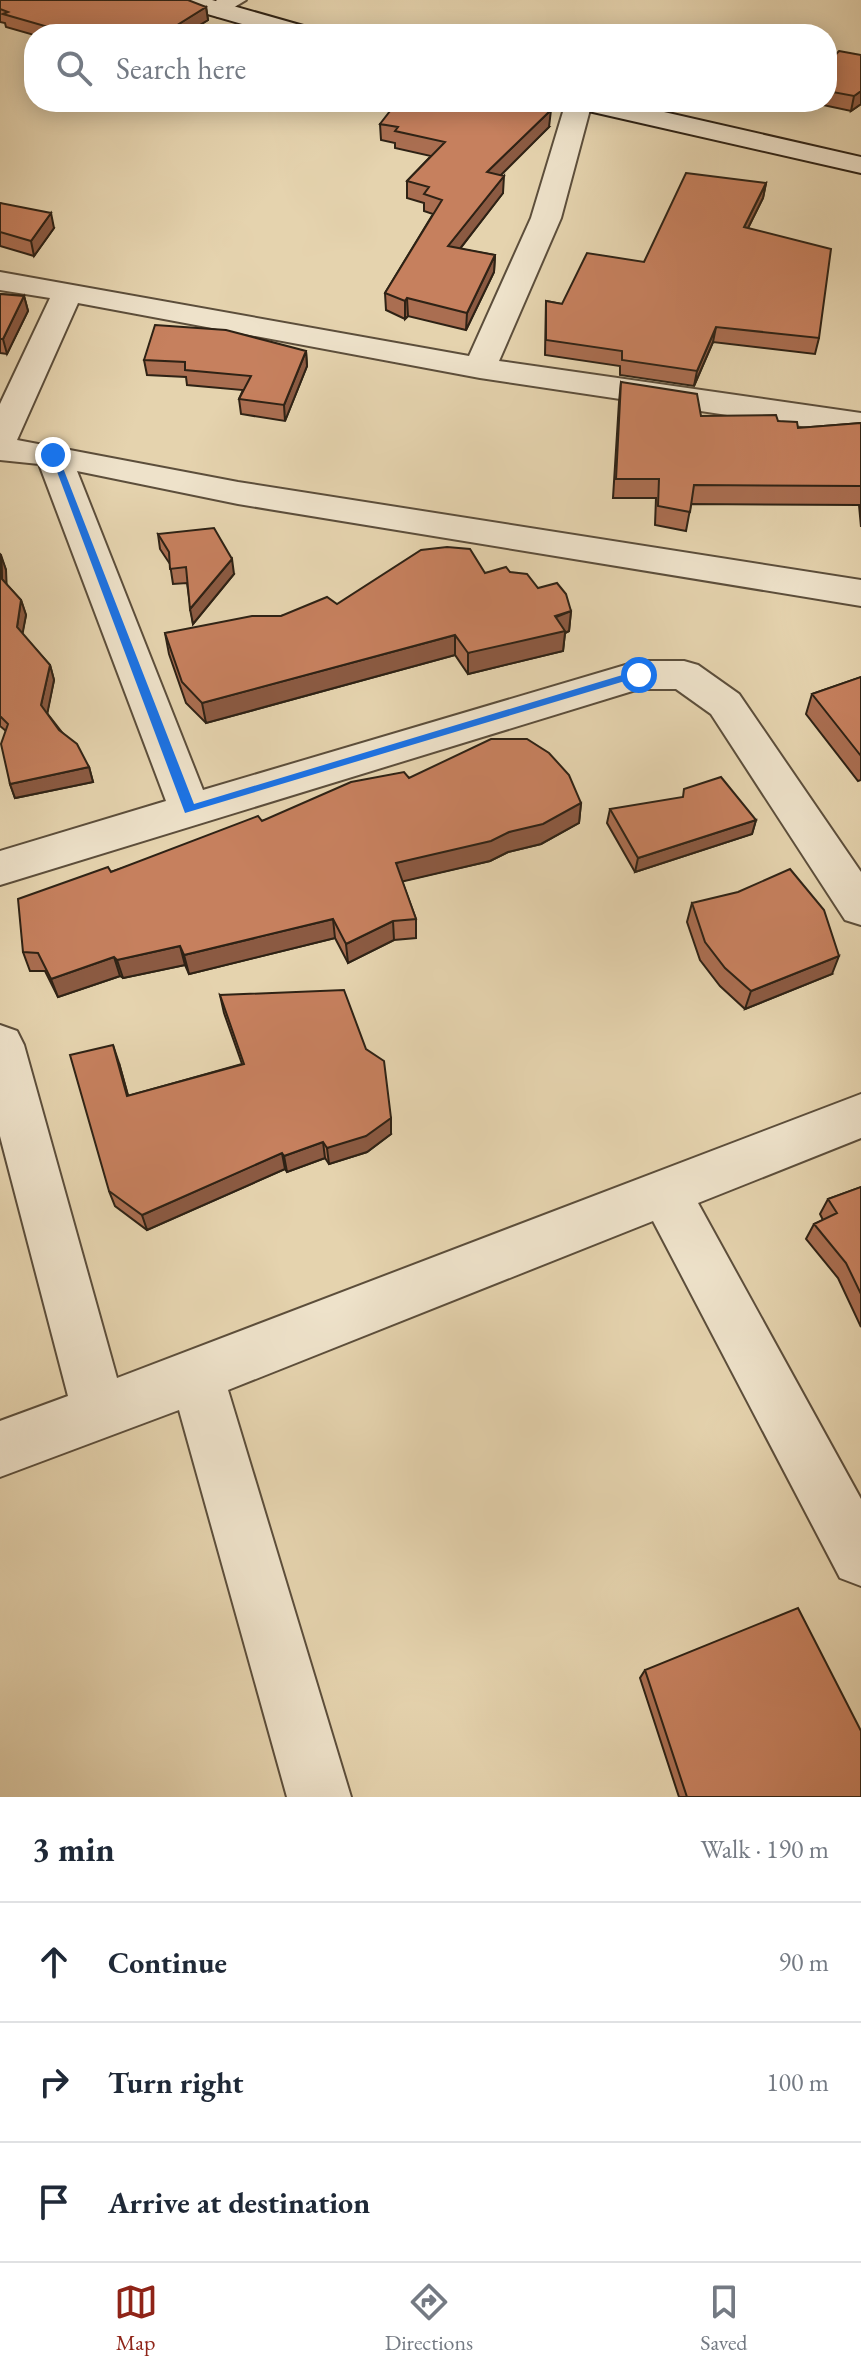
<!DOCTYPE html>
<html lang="en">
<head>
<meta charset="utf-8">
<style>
  body { margin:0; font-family:"EB Garamond",serif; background:#f2f2f3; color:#1f2937 }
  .stop { position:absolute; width:24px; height:24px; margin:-18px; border:6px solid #1a73e8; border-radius:50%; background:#fff }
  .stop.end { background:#1a73e8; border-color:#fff; box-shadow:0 2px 8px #0008 }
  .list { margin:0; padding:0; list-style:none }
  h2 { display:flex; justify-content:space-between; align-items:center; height:104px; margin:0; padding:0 32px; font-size:34px }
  h2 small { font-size:26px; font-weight:400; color:#747a83 }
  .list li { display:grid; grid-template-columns:52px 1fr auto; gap:24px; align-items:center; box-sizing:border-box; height:120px; padding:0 32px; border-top:2px solid #e0e1e3 }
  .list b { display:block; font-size:30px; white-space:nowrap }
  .list em { font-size:26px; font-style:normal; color:#747a83 }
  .icon { flex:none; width:44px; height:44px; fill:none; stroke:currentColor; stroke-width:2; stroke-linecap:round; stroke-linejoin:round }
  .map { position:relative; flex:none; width:861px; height:1797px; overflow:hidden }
  .search { position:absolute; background:#fff; box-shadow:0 4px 20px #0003; left:24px; right:24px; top:24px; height:88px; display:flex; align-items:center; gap:20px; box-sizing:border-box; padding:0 28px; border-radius:32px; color:#747a83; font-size:30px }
  .sheet { height:464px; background:#fff }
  nav { display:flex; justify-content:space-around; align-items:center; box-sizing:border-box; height:112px; border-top:2px solid #e0e1e3; background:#fff; font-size:22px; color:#747a83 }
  nav a { display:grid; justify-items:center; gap:4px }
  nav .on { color:#8f2418 }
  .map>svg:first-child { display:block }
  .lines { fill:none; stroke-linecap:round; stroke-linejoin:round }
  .street-casing { stroke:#5c4e3b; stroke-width:4 }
  .secondary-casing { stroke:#2e2215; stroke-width:4 }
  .street { fill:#eee2ca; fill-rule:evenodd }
  .secondary { fill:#eee2ca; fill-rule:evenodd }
  .wall { fill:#aa6e51; stroke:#2e2215; stroke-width:2 }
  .shaded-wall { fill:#8b5a42; stroke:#2e2215; stroke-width:2 }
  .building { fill:#c6805e; stroke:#2e2215; stroke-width:2 }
  .route { fill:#1a73e8 }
</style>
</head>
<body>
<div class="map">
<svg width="861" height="1797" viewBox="0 0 861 1797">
  <rect width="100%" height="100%" fill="#e5d3ae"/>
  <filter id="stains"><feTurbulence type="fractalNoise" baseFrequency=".0025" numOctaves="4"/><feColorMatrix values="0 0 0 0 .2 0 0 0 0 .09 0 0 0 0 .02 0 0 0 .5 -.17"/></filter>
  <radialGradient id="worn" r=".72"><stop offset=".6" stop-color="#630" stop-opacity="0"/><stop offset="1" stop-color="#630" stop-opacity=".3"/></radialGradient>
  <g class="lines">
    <g class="street-casing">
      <path id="street" d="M217,0H246L218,17L206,10Z
        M566,102H592L561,218L499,361L861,413V435L480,378L78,303L17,440L238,482L861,580V606L238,504L77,471L203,790L639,661H684L698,665L739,694L861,872V925L845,920L711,714L676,689H639L0,885V851L166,801L39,464L0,460V404L50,298L0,290V272L469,356L531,218Z
        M0,1025L17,1031L24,1045L117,1378L861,1094V1138L698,1203L861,1499V1586L840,1578L653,1221L228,1390L351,1797H287L179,1410L0,1477V1421L68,1396L0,1136Z"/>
    </g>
    <g class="secondary-casing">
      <path id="secondary" d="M173,0H212L314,29L318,34H277L176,5Z
        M571,102H620L861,157V173L584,110L574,108Z"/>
    </g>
    <use href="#street" class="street"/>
    <use href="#secondary" class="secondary"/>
  </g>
  <path class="wall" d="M0,0L206,7L208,20L185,34H34V35L6,27L5,23L0,22Z
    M861,55V104L851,111L809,102H827V64Z
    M380,124L549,127L500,175L503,193L460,249L495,255L494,272L466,330L408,316L405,319L386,310L385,293L433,214L424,211V203L407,198V181L431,156L395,148V143L381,140Z
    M766,183L763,198L748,228L819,338L815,354L713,342L694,386L620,375V366L545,355L546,301L562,304L644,262Z
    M0,203L54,228L34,256L0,246Z
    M0,294L24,296L28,311L7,354L0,353Z
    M306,351L307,366L285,421L241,414L239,399L243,390L187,385L186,377L147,375L144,360Z
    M621,382L701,416L778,421L798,428L861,423V527L859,505L691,504L686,531L655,525L656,498H613L619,402Z
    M158,534L234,574L193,624L187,583L173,584L170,564L160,549Z
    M0,554L6,570V584L21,600L26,615L22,634L50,665L54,680L47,713L89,767L93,782L15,798L10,784L6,731L0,726Z
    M510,572L538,588L571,611L569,631L565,633L563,651L468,674L455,655L206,723L186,703L169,654L165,633L281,616L485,573Z
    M861,677V780L858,781L806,714L812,694Z
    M409,778L581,803L579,823L541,844L508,852L490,861L402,881L416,919V938L394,940L348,963L335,938L189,974L185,965L123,978L120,976L58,997L45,971H30L23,952L111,872L262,821Z
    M610,809L756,820L752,834L635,872L607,823Z
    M692,903L832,974L745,1009L720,986L700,960L687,922Z
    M220,995L391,1134L367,1152L329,1164L325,1158L287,1172L285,1169L147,1230L115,1206L109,1191L119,1063L128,1096L242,1064L224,1013Z
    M861,1187V1327L838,1278L806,1239L814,1224L823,1220L820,1214L828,1199Z
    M645,1670L861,1797H679L640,1678Z"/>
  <path class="shaded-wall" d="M206,7L208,20L185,34H166V32Z
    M68,28L69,34H62V31Z
    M155,28L156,34H145Z
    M861,91V104L851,111L854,96Z
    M551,110L549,127L487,189V172Z
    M504,176L503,193L448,264V246Z
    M766,183L763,198L741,242L744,227Z
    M51,213L54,228L34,256L31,241Z
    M495,255L494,272L466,330L467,313Z
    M24,296L28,311L7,354L3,339Z
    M407,298L408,316L405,319V301Z
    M716,327L713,342L694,386L697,371Z
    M306,351L307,366L285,421L284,405Z
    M1,555L6,570L7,594L2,579Z
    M232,559L234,574L193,624L190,609Z
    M21,600L26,615L21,642L17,627Z
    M571,611L569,631L565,633L563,651L468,674V653Z
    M455,635V655L206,723L202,703Z
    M50,665L54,680L46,720L41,705Z
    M89,767L93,782L15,798L10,784Z
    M581,803L579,823L541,844L508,852L490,861L396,883V863L509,832Z
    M756,820L752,834L635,872L638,858Z
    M333,919L335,938L189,974L184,955Z
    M393,921L394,940L348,963L346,944Z
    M180,946L185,965L123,978L117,960Z
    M839,956L832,974L745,1009L751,991Z
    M114,957L120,976L58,997L51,979Z
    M113,1045L119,1063L133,1113L127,1096Z
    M391,1118V1134L367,1152L329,1164L327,1148Z
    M323,1142L325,1158L287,1172L284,1156Z
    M282,1153L285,1169L147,1230L142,1215Z"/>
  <path class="building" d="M0,0H188L206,7L166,32L155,28L145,34H85L68,28L62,31L3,14L8,12L0,9Z
    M619,26L644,34H614Z
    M839,51L861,55V91L854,96L827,91V64Z
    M397,102H524L551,110L487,172L504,176L448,246L495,255L467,313L407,298L405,301L385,293L442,200L424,194L429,187L407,181L445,142L395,131L398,127L380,124Z
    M686,173L766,183L744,227L831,249L819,338L716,327L697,371L622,360V351L546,340V301L562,304L587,253L644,262Z
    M0,203L51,213L31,241L0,232Z
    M0,294L24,296L3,339H0Z
    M155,325L226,330L306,351L284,405L239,399L251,376L185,370V362L144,360Z
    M621,382L697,394L701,416L776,415L778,421L797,422L798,428L861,423V486L694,485L690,512L658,506L659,479H616Z
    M214,528L232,559L190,609L186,567L170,569L169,552L158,534Z
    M447,547L470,549L485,573L506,567L510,572L527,574L538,588L557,583L566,594L571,611L555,616L565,631L468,653L455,635L202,703L182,682L165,633L252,616H281L327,597L337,604L421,550Z
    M0,554L1,555L2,579L21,600L17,627L50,665L41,705L59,730L77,744L89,767L10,784L1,744L8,724L0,716Z
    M861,677V756L812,694Z
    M491,739H527L549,753L569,775L581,803L543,824L509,832L491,841L396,863L416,919L393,921L346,944L333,919L184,955L180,946L117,960L114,957L51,979L38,953L23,952L18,899L108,867L111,872L258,816L262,821L351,782L404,772L409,778Z
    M721,777L756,820L638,858L610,809L683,797L684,789Z
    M790,869L824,910L839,956L751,991L725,968L705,942L692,903L738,892Z
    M344,990L366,1049L384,1061L391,1118L366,1136L327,1148L323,1142L284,1156L282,1153L142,1215L109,1191L70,1055L113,1045L127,1096L244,1064L220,995Z
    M861,1187V1294L846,1263L814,1224L837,1213L828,1199Z
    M798,1608L861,1731V1797H687L645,1670Z"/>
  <path class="route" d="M50,453L58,455L194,804L639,670L645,675L185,813Z"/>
  <rect width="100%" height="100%" filter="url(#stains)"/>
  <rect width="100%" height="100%" fill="url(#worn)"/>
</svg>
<div class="stop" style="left:639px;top:675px"></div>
<div class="stop end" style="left:53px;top:455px"></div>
<div class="search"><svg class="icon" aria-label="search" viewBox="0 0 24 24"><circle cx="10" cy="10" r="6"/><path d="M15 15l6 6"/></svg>Search here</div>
</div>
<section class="sheet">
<h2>3 min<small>Walk · 190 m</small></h2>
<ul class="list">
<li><svg class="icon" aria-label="ahead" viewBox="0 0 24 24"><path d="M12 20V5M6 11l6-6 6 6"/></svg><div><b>Continue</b></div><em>90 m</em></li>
<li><svg class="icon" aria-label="right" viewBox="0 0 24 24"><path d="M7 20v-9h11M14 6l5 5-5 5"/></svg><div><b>Turn right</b></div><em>100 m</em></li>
<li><svg class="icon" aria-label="arrive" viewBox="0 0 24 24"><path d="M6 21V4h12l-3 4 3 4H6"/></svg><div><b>Arrive at destination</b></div></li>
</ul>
</section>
<nav>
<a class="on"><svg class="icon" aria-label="map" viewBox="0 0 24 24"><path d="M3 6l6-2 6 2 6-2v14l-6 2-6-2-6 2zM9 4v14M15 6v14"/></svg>Map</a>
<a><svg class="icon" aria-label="directions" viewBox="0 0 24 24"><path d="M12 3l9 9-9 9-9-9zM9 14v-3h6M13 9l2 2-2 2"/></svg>Directions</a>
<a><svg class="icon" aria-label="saved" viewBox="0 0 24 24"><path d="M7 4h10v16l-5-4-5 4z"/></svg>Saved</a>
</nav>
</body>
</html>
